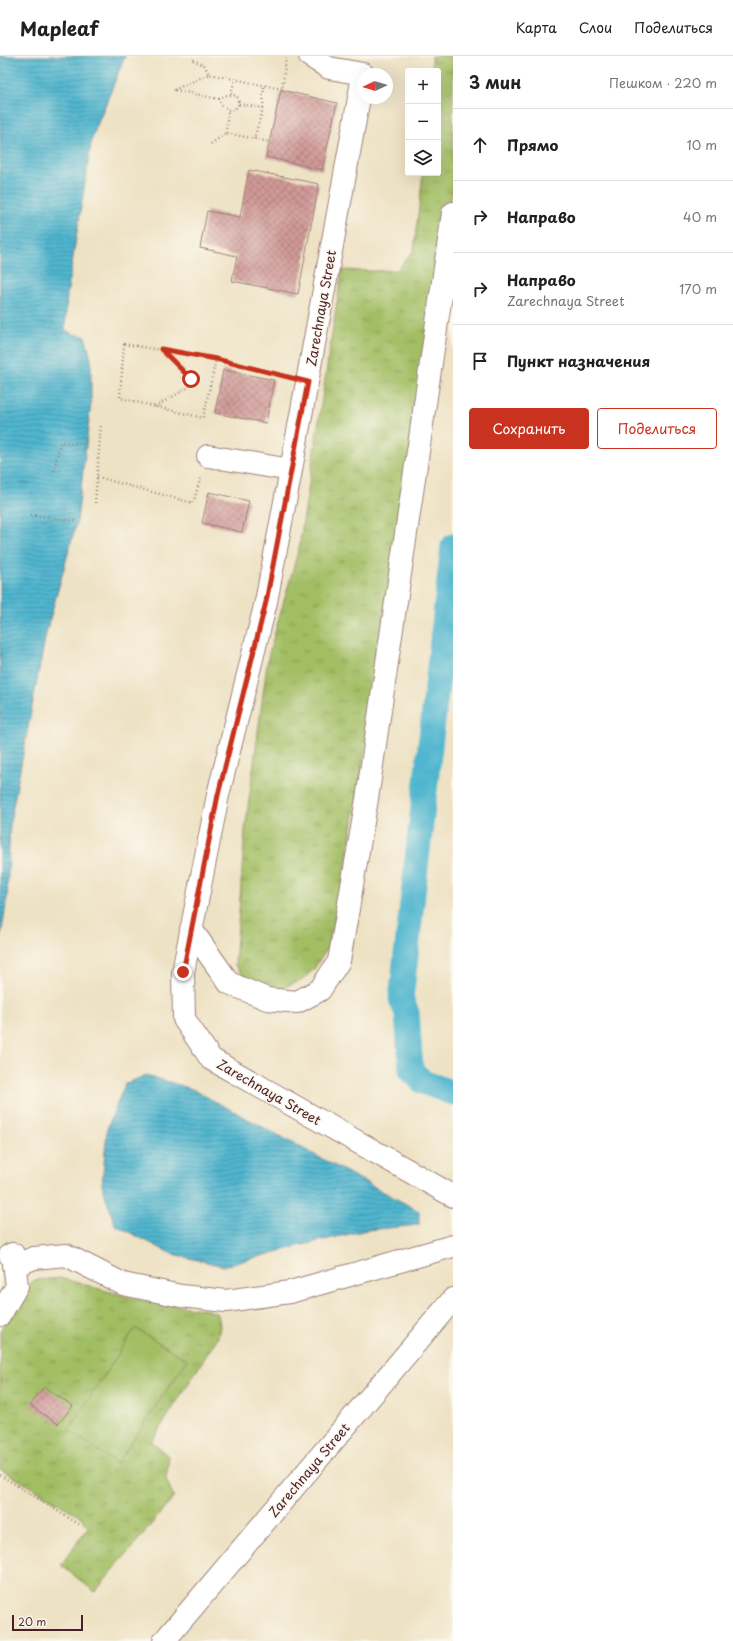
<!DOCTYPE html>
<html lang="ru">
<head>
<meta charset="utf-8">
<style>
  body { margin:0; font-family:"Playpen Sans",sans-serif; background:#f6f6f6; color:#202124 }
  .controls { position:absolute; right:12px; top:12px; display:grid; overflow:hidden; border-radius:4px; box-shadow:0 4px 16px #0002 }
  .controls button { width:36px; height:36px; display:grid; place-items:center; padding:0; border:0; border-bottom:1px solid #e0e0e0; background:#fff; color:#202124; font:20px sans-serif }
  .compass { position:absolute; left:357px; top:12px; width:36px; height:36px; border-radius:50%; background:#fff; box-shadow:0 4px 16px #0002; rotate:266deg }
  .scale { position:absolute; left:12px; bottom:10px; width:71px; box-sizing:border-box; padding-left:4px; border:2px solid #4a1f2b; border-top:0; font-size:11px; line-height:14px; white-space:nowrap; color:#4a1f2b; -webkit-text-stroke:3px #fbf7ec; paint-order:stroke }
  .stop { position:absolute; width:12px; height:12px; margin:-9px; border:3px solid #c8321e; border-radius:50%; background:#fff }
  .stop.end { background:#c8321e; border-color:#fff; box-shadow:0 1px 4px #0008 }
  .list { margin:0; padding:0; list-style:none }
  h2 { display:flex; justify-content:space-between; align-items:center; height:52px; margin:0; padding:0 16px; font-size:17px }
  h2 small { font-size:13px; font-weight:400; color:#757577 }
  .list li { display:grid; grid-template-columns:26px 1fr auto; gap:12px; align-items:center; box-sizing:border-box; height:72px; padding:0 16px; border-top:1px solid #e0e0e0 }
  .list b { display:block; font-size:15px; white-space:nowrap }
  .list p { margin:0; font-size:13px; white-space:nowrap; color:#757577 }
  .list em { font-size:13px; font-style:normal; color:#757577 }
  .actions { display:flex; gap:8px; padding:12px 16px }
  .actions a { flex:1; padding:9px 0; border:1px solid #c8321e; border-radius:4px; text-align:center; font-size:14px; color:#c8321e }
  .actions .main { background:#c8321e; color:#fff }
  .icon { flex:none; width:22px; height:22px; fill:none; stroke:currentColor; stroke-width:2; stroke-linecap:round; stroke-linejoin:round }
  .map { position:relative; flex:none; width:453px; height:1585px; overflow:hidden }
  header { display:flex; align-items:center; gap:24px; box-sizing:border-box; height:56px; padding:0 20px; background:#fff; border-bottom:1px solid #e0e0e0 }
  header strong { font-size:19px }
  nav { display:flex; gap:22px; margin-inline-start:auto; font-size:14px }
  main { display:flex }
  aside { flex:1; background:#fff }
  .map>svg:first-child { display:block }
  .grass { fill:url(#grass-tufts); stroke:#766e48 }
  .pitch { fill:#a2be64; stroke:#766e48 }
  .water { fill:url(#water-rules); stroke:#4d6a7d }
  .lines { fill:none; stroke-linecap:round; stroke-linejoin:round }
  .canal { stroke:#50b6cf; stroke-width:25 }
  .building { fill:url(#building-cross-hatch) }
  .minor-casing { stroke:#9c8078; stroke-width:24 }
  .path { stroke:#9c8078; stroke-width:2.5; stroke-dasharray:1 3; stroke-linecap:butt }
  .minor { stroke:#fff; stroke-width:22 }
  .route { stroke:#c8321e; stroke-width:5 }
  .labels { text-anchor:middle; stroke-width:3; stroke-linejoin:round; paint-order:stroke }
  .street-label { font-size:13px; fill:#4a1f2b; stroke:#fbf7ec }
</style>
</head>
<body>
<header>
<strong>Mapleaf</strong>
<nav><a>Карта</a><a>Слои</a><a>Поделиться</a></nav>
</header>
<main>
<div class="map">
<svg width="453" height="1585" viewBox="0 0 453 1585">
  <defs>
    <pattern id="grass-tufts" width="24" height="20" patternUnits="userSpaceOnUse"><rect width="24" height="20" fill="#a2be64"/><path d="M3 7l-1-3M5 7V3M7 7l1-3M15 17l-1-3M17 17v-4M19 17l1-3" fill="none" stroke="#869a53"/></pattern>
    <pattern id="water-rules" width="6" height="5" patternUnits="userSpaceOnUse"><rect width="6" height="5" fill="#50b6cf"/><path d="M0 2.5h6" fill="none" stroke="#4493a8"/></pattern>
    <pattern id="building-cross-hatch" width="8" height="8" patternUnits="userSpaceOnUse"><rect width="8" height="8" fill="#d09a98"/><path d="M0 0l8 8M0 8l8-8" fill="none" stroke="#ab7d7c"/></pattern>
  </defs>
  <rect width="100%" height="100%" fill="#fbf7ec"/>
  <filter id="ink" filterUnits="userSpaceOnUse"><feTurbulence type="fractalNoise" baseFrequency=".025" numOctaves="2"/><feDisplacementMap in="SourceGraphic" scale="8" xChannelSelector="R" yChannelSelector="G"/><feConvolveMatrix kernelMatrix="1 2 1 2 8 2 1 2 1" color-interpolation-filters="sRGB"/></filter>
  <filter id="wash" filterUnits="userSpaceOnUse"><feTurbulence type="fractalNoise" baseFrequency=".012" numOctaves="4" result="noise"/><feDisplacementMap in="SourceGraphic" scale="16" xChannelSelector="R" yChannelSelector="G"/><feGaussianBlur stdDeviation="0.9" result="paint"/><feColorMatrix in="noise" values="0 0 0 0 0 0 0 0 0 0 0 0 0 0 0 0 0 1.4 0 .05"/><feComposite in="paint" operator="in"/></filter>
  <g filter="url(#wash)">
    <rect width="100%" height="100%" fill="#eee2c4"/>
    <path class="grass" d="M432,0H453V128L438,246L342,834L327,893L314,913L301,925L278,933L248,925L235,909L245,774L268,601L299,492L342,214L372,215L397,214L414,194L423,117H438V15H432Z
      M60,1222L140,1244L208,1254L218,1258L220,1270L218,1281L152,1385L169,1401L166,1423L174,1441L95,1536L61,1509L88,1471L80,1460L0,1413V1275L25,1232L35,1224Z"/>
    <path class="pitch" d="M135,1272L187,1304L117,1408L69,1374Z"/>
    <path class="water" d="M0,0H125L92,82L67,239L65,274L73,278L85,280L91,303V347L77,465L46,577L10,766L7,842L0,887Z
      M146,1019L192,1033L419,1155V1169L367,1174L302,1189L224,1210L172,1198L115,1169L102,1129L107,1073L125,1028Z"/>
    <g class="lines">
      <path class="canal" d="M453,490L401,943L407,957L411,1014L423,1026L453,1037"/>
    </g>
    <g id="blocks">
      <path class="building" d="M281,34L337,47L322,114L266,101Z
        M249,114L319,128L298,238L232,225L237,200L200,192L207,155L240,161Z
        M223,314L274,324L266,367L215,357Z
        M209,436L249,445L242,476L202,467Z
        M44,1331L73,1350L58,1368L30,1349Z"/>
    </g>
  </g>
  <g filter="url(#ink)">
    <use href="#blocks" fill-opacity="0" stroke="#9c8078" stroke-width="1"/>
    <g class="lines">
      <g class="minor-casing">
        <path id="minor" d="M310,0L329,12L363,18
          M363,20L291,414L266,546L218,739L183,916L184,963L211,1003L453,1140
          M208,400L291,414
          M191,873L229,927L267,943L297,946L320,934L339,905L367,743L453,157
          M14,1210L34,1202L66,1199L123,1228L181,1240L226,1245L290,1236L453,1190
          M0,1259L17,1230L13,1198L10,1199
          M164,1585L453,1243"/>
      </g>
      <path class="path" d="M193,4L204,9L209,18
        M174,34L209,18L282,33L286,2
        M175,34L219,43L221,49L228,54H234L239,48L237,40C229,38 225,39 219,43
        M231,38L235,23
        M239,48L263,52L254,83
        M263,52L264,29
        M226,77L228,54
        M211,88L226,77L270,86
        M124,288L216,303L203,362L120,342Z
        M216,303L286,320
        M155,351L189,331L191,323L162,294
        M54,415L60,386L86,389
        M97,421L193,447L201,421
        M95,447L101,368
        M31,459L77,465
        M0,1419L80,1469"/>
      <use href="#minor" class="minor"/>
    </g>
  </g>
  <g class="lines" filter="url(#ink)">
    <path class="route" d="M183,916L218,739L266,546L308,326L216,303L161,293L191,323"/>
  </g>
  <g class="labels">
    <g class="street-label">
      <text transform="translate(321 252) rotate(-80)" y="5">Zarechnaya Street</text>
      <text transform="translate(269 1036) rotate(30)" y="5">Zarechnaya Street</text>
      <text transform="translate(309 1414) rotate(-50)" y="5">Zarechnaya Street</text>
    </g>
  </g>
</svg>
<div class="controls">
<button>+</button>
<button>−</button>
<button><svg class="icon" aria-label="layers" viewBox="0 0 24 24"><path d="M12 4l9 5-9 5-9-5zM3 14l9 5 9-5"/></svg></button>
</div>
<svg class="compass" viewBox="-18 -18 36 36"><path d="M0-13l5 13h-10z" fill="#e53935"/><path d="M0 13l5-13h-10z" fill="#757577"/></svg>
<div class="scale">20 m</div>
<div class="stop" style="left:191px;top:323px"></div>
<div class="stop end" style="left:183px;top:916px"></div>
</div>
<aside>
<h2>3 мин<small>Пешком · 220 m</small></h2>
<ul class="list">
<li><svg class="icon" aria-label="ahead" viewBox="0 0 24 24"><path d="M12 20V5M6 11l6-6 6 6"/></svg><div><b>Прямо</b></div><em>10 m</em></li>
<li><svg class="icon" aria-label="right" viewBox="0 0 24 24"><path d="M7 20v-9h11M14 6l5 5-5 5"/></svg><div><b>Направо</b></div><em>40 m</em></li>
<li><svg class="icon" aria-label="right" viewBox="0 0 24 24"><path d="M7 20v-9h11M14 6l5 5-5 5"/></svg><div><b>Направо</b><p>Zarechnaya Street</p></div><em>170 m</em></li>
<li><svg class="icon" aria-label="arrive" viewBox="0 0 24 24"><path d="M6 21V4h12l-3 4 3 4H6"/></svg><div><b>Пункт назначения</b></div></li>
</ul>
<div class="actions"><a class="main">Сохранить</a><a>Поделиться</a></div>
</aside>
</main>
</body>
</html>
